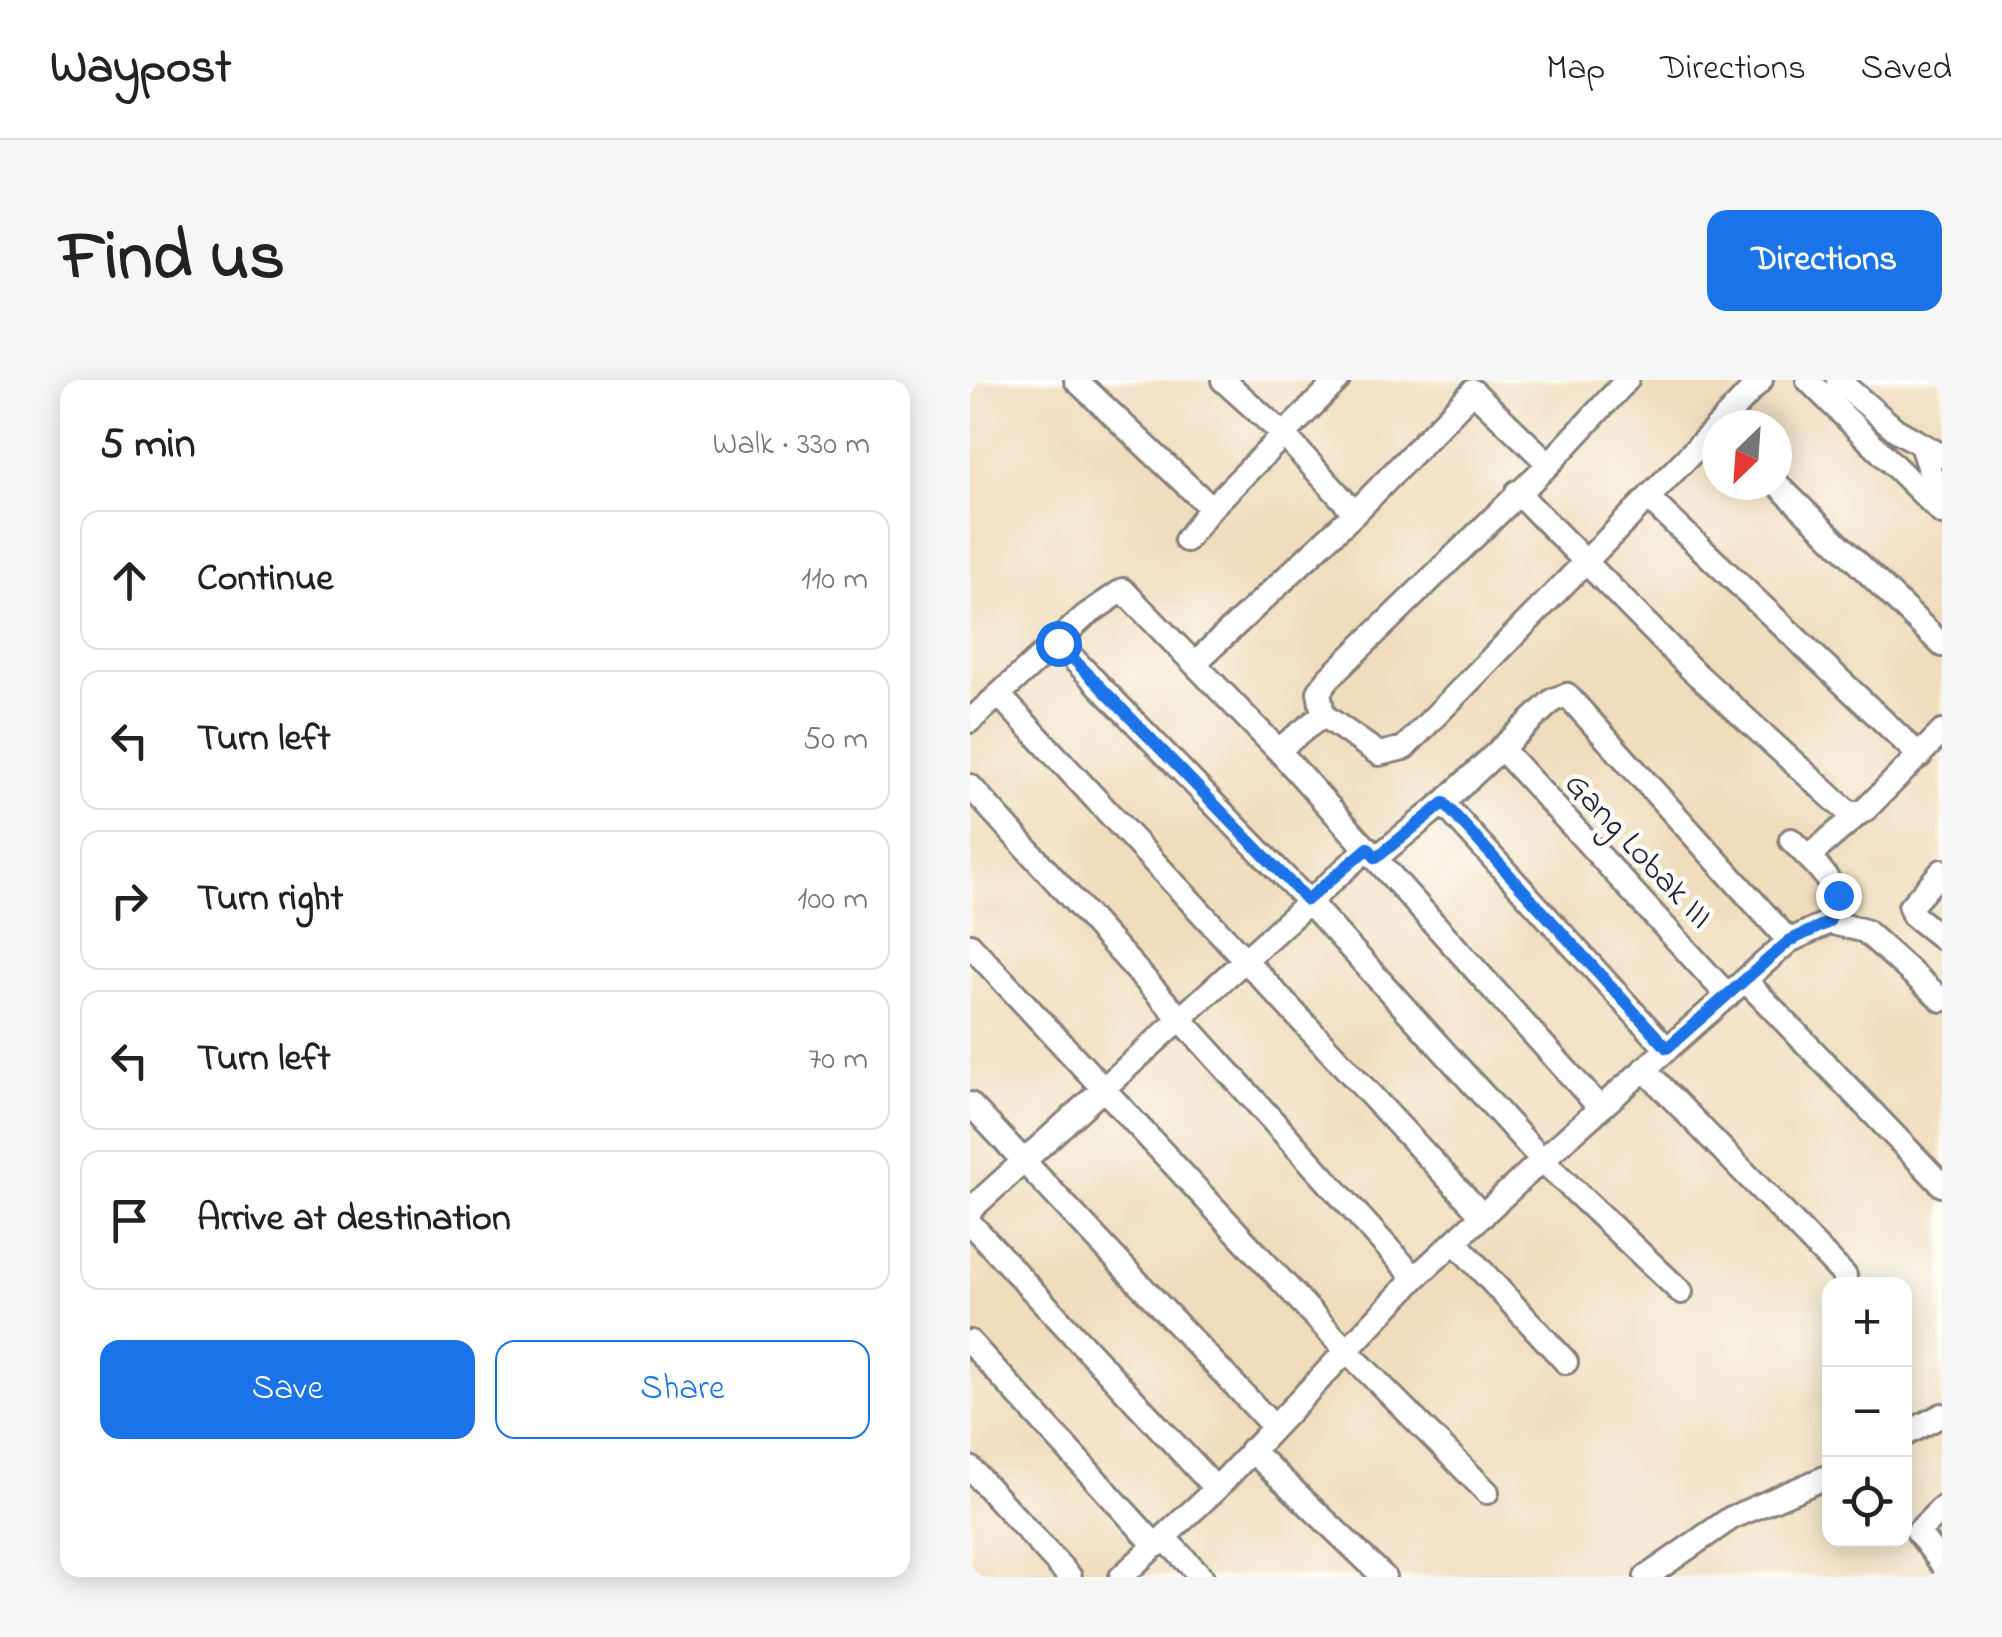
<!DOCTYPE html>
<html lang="en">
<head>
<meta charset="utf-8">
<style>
  body { margin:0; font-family:"Indie Flower",sans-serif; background:#f6f6f6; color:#222 }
  .controls { position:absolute; right:30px; bottom:30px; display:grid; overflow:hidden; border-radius:20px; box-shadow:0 5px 25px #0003 }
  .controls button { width:90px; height:90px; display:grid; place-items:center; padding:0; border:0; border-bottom:2px solid #e0e0e0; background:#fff; color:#222; font:50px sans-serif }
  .compass { position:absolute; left:732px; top:30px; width:90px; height:90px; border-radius:50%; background:#fff; box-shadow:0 5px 25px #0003; rotate:205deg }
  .stop { position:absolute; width:30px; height:30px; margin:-22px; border:8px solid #1a73e8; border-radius:50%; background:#fff }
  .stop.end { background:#1a73e8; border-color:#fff; box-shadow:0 2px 10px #0008 }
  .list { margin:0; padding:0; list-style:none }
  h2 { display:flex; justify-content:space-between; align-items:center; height:130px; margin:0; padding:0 40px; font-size:42px }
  h2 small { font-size:32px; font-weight:400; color:#767676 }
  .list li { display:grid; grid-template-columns:65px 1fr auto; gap:30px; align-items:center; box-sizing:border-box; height:140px; margin:0 20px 20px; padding:0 20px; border:2px solid #e0e0e0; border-radius:20px }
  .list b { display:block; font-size:38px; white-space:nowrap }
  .list em { font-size:32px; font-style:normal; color:#767676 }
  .actions { display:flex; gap:20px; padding:30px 40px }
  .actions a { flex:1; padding:22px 0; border:2px solid #1a73e8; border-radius:20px; text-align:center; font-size:35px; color:#1a73e8 }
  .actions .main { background:#1a73e8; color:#fff }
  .icon { flex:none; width:55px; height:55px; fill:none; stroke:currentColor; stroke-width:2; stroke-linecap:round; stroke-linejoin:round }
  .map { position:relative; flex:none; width:972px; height:1197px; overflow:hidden; border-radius:20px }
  header { display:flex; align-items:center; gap:60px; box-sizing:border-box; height:140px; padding:0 50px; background:#fff; border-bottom:2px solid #e0e0e0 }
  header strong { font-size:48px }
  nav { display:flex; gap:55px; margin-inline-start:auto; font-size:35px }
  .intro { display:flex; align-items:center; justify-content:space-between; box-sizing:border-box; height:240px; padding:0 60px }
  h1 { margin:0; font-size:70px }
  .button { padding:25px 45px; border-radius:20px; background:#1a73e8; color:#fff; font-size:35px; font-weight:700 }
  main { display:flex; gap:60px; padding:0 60px }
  aside { flex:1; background:#fff; border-radius:20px; box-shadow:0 5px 25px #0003 }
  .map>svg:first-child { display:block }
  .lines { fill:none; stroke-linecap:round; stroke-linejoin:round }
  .minor-casing { stroke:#88807b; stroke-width:28 }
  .minor { stroke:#fff; stroke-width:22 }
  .route { stroke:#1a73e8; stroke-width:12 }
  .labels { text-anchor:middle; stroke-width:9; stroke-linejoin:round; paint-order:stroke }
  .street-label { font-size:35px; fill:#22223b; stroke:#fdfcf7 }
</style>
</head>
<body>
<header>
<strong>Waypost</strong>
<nav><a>Map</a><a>Directions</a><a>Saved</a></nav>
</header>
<div class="intro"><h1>Find us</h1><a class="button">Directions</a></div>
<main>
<aside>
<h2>5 min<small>Walk · 330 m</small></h2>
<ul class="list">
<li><svg class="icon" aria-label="ahead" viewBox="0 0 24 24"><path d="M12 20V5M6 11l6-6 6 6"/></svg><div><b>Continue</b></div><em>110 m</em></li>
<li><svg class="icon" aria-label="left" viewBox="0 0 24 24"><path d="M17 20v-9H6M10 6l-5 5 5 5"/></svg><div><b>Turn left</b></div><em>50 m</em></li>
<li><svg class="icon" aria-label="right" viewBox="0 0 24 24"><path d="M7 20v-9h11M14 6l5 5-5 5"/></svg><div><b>Turn right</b></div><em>100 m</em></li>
<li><svg class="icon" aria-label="left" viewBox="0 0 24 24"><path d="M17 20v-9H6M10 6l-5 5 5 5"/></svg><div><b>Turn left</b></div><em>70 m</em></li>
<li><svg class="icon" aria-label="arrive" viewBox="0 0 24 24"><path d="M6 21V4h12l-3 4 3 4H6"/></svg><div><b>Arrive at destination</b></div></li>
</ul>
<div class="actions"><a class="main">Save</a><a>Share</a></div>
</aside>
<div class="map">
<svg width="972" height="1197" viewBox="0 0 972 1197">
  <rect width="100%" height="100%" fill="#fdfcf7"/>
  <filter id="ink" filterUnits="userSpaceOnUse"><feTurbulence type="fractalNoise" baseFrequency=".01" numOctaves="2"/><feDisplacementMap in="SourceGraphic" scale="20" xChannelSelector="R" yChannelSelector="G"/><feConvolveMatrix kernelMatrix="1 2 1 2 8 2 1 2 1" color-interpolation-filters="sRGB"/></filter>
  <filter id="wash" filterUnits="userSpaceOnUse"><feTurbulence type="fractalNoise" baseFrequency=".0048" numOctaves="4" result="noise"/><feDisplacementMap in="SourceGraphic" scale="40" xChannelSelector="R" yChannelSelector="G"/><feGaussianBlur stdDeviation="2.25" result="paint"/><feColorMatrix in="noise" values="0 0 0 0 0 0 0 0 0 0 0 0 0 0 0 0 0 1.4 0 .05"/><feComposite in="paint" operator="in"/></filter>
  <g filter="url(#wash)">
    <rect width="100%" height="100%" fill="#efddbb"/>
  </g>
  <g filter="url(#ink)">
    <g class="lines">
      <g class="minor-casing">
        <path id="minor" d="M106,0L241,128
          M253,0L315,56L385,133
          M657,0L579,84L358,299L349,312L353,335L409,374L434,368L747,47
          M838,0L972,133
          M868,0L926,50L972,76
          M749,45L791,0
          M952,68L971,126
          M807,104L972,265
          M547,112L720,288L880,434L894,431L972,352
          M679,119L950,376
          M216,160L241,128L368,0
          M88,263L337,520L572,780L819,561L597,315L583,320L473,423L406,478
          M225,283L385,133L503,11L579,84
          M29,315L513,836
          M0,341L115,236L153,210L308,370L353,335
          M531,368L758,616
          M308,370L629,727
          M0,406L445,898
          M473,423L697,669
          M821,460C846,486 877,506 859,542
          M838,477L887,435
          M972,491L940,527L943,535L972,558
          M819,561L859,542L895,551L972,620
          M0,565L376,970L517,1112
          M776,601L972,805
          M674,689L875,896
          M0,724L303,1046
          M0,830L398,468
          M0,843L246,1109
          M486,863L596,982
          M0,962L186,1166
          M934,1055L972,1035
          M281,1070L414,1197
          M0,1088L100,1197
          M972,1128L948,1152L972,1184
          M195,1159L232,1197
          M151,1197L246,1109L445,898L572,780L711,912
          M676,1197L761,1138L859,1096"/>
      </g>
      <use href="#minor" class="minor"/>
    </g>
  </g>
  <g class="lines" filter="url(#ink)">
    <path class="route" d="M88,263L337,520L398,468L406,478L474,423L697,668L819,561L859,542L868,515"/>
  </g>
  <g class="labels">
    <g class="street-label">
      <text transform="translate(670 469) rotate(47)" y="12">Gang Lobak III</text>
    </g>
  </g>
</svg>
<div class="controls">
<button>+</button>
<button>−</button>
<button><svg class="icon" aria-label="locate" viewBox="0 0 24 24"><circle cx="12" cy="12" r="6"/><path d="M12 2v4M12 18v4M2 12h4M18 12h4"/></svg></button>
</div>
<svg class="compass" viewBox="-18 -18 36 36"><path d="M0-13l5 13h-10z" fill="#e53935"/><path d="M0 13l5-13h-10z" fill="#767676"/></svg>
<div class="stop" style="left:88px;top:263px"></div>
<div class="stop end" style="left:868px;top:515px"></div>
</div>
</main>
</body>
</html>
